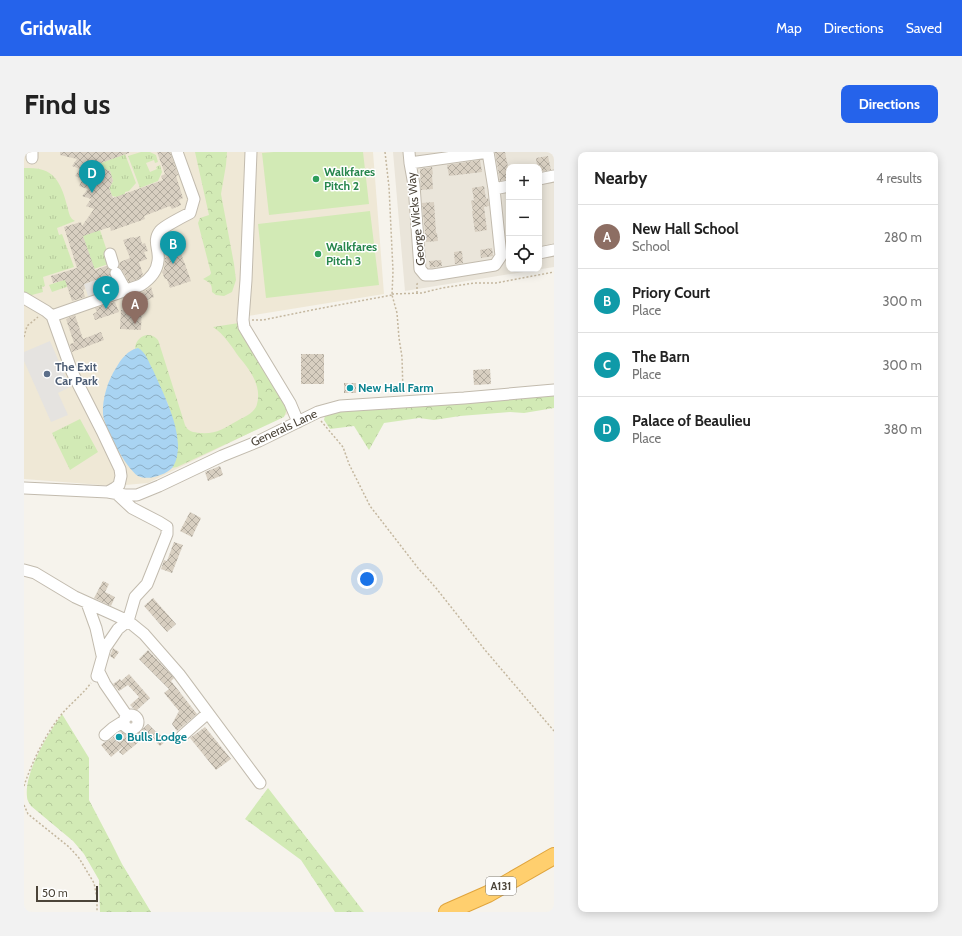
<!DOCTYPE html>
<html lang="en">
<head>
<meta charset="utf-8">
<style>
  body { margin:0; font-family:Cabin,sans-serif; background:#f2f2f2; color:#222 }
  .controls { position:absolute; right:12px; top:12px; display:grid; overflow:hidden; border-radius:8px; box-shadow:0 2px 10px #0003 }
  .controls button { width:36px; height:36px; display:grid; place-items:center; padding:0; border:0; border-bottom:1px solid #e0e0e0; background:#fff; color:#222; font:20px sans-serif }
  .scale { position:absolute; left:12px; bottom:10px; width:62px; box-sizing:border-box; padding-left:4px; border:2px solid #4b4439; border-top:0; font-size:11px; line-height:14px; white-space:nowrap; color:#4b4439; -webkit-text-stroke:3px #fff; paint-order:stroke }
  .you { position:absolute; left:343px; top:427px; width:14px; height:14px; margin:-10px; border:3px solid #fff; border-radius:50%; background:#1a73e8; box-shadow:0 0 0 6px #1a73e833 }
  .badge { display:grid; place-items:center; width:26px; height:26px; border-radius:50%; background:#2563eb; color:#fff; font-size:13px; font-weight:700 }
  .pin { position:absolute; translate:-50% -33px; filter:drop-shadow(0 1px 2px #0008) }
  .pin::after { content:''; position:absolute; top:21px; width:14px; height:12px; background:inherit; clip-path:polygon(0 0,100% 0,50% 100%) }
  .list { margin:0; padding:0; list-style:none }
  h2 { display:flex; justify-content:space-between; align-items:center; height:52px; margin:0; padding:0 16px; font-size:17px }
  h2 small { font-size:13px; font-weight:400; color:#767676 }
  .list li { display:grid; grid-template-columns:26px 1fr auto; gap:12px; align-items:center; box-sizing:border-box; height:64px; padding:0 16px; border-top:1px solid #e0e0e0 }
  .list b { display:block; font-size:15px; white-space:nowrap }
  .list p { margin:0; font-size:13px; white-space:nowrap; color:#767676 }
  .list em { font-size:13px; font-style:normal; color:#767676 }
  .icon { flex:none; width:22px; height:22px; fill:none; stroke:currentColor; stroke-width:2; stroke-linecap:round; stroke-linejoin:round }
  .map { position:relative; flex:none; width:530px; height:760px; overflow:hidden; border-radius:8px }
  header { display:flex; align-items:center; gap:24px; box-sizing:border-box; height:56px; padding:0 20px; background:#2563eb; color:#fff }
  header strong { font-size:19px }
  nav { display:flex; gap:22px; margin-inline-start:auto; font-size:14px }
  .intro { display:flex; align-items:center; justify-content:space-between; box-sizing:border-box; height:96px; padding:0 24px }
  h1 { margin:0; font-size:28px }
  .button { padding:10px 18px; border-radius:8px; background:#2563eb; color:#fff; font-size:14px; font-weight:700 }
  main { display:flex; gap:24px; padding:0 24px }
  aside { flex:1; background:#fff; border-radius:8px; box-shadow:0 2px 10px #0003 }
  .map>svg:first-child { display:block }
  .residential { fill:#eae5da; fill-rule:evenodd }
  .education { fill:#efe8d6 }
  .grass { fill:url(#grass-tufts) }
  .forest { fill:url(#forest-crowns) }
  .pitch { fill:#d2eab5 }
  .parking { fill:#e5e3e0 }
  .water { fill:url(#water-waves) }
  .building { fill:url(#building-cross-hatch) }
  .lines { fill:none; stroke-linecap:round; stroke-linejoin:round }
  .minor-casing { stroke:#c2bbae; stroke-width:13 }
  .highway-casing { stroke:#e0a43c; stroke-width:18 }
  .path { stroke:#c4b79f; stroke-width:1.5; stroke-dasharray:2 2; stroke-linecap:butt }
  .minor { stroke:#fff; stroke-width:11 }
  .highway { stroke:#ffcf6e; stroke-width:16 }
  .leisure-dot { fill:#2e9e5b; stroke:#fff; stroke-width:1.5 }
  .service-dot { fill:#5c6f8a; stroke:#fff; stroke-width:1.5 }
  .culture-dot { fill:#0f9aa8; stroke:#fff; stroke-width:1.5 }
  .labels { text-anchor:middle; stroke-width:3; stroke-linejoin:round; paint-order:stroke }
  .shield { fill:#fff; stroke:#817c74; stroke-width:1 }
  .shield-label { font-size:11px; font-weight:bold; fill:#4b4439 }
  .leisure-label { font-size:12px; font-weight:bold; fill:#27864d; stroke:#fff; text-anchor:start }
  .street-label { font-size:12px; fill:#4b4439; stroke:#fff }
  .service-label { font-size:12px; font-weight:bold; fill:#4e5e75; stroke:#fff; text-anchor:start }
  .culture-label { font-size:12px; font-weight:bold; fill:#0d838f; stroke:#fff; text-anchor:start }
</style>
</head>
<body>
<header>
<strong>Gridwalk</strong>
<nav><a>Map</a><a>Directions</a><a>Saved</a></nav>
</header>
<div class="intro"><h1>Find us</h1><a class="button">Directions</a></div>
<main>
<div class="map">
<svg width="530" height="760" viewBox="0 0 530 760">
  <defs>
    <pattern id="grass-tufts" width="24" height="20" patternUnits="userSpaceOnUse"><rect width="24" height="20" fill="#d2eab5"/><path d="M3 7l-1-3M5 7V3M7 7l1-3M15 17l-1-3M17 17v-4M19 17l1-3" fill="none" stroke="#b6ca9c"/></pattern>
    <pattern id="forest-crowns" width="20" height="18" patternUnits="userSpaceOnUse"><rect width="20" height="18" fill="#d2eab5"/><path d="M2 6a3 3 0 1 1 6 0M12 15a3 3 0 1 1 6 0" fill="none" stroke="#b6ca9c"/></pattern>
    <pattern id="water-waves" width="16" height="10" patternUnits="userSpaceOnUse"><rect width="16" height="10" fill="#a9d4f2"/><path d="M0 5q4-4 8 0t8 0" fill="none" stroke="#8caec5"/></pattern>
    <pattern id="building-cross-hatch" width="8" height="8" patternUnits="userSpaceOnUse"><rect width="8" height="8" fill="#d8cfc1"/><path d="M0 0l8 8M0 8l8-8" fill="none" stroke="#b1aa9e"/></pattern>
  </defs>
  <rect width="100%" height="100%" fill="#f6f3ec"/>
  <path class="residential" d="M369,0H530V115L381,139ZM485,15H515V117H485Z"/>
  <path class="education" d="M0,0H349L360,142L224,164L220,181L266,261L124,331L90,334L0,327Z"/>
  <path class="grass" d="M117,0H126L132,3L134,10L131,11L130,8L122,11L126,20L133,17L132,15L136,13L138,20L134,29L116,36L104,4Z
    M101,2L112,31L105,39L101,40V42L93,45L88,44L86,38L85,37L89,29L86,19L75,15L74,12Z
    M0,16C6,16 13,16 19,18C38,24 41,48 46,64L48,67L51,69L33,76L35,83L38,82L50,115L19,125L21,134L18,135L19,140L8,143L9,146L0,142Z
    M76,78L87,111L70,117L59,84L61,83V81Z
    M51,124L48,133L28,140L25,133Z
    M56,267L74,300L46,318L28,281Z"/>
  <path class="forest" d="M171,0H203L202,13L197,42L210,112L212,128L208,140L200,144L192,143L188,140C188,131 186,131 179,127L186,123L187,121L174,71L176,66L185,63Z
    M215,171L263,255L262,260L260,265L153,315L147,316L151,310L152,282L148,265L144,252L122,205L114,196L111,197C111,185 125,178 133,187C135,189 135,191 136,194L161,273C164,280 169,280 176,281C193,282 199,277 213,269C220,265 231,261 233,252C238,234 226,218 215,205C208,195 200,182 189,175Z
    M530,239V256L500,261L486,260L436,264L410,268L395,266L360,271L345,298L330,274L306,277L300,268L301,263L313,257Z
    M38,562L65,606V648L87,690L98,712L127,760H76L75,728L60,702L49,689L7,654C5,651 3,648 3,645C0,620 24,582 38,562Z
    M244,636L340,760H311L277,708L221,667Z"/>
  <path class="pitch" d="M250,0H339L345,52L245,63L238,1Z
    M346,59L355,133L242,146L234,72Z"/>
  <path class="parking" d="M94,120L99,136L65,147L60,132Z
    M26,189L46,235L34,241L44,263L27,270L0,209V200Z"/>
  <path class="water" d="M114,196C122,200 125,211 129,218C139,241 153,267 154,293C154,300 153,310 148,316C141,323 124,329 114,324C102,316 80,276 79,262C78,247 84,228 92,216C97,207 104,198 114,196Z"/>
  <path class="building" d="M36,0H105V1L71,13L86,19L89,29L85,36L89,46L139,28L137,24L141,22L133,0H146L154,23L152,24L159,46L155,48L157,53L148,57L146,54L120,64L121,67L87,79L86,75L59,84L71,118L82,114L86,118V123L60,132L61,137L59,138L61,145L48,149L41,128L29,131L27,124L53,116L40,75L57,70L58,74L70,57L62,54L67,47L58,44L64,37L55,34L59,27L51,24L56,17L48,14L53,7L36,3Z
    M471,0H481L485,20V27L476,29Z
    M524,4L527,18L515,20V14H513L512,6Z
    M456,8L458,20L425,24L423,13Z
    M408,15L409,22L408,23L409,37L397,38L396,17Z
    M460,34L462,47L464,46L465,54L460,55L463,78L451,80L448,59H449L447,49L450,48L448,36Z
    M410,50L412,81H413L414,89L402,90L398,51Z
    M150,82L167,129L146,136L143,127H141L138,120L140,117L141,106L144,105L140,93V86Z
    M116,84L118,92L121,91L124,99L120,100L123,107L115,110L119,123L114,127L105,130L98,118L95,115L96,110L106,106L99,88L109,85L110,86Z
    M468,96L469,104L457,106L456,98Z
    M438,99L439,111L431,112L430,100Z
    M417,108L418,114L406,116L405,109Z
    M127,135L130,145L118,150L117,178L96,177L97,158L111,159L106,145L119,140Z
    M91,150L95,160L71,168L69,162L73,160L71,156Z
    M51,163L59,187L77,180L80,188L48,200L46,192L50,191L42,167Z
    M277,202H300V232H277Z
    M466,217L467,232L450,233L449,218Z
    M320,231H332V241H320Z
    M196,314L199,323L184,329L181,320Z
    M166,360L177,366L168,385L156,379Z
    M150,390L159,393L148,421L137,417L140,408L143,409Z
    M79,429L85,432L81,440L91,445L87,454L70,446Z
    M129,446L152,472L143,480L120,454Z
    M89,496L95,500L90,507L86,504Z
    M124,498L150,526L147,529L173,562L153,579L148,572L155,559L140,541L145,537L115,507Z
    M105,522L126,546L112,559L106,553L115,545L104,533L95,539L89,532L96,527L97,529Z
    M124,572L132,580L133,579L142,589L136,594L124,582L99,603L95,600L100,594L87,605L77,593L81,590L86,588L98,578L107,588Z
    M181,575L207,607L192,618L166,586Z"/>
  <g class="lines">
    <g class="minor-casing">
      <path id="minor" d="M227,0L222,128L219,168L220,175L266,251L274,270
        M385,0L386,11L390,33L396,117L401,123H409L471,113L477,104L470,37L485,34
        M464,0L470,37
        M8,6V0
        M386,11L464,0
        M515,27L530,24
        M515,101L530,98
        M86,102L89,112
        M92,121L102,139
        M0,146L22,159L28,164L48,220L78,279L96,317L97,324L95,333L91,336L84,340
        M28,164L117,133C126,127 133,120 134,109C136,98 128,89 136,79C139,75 160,64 166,61L170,47L153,0
        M0,336L84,340L101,343H113L135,334L198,304L235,289L294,260L316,254L440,246L530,238
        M0,418L11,421L51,445L104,469L120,482L155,522L236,631
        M63,451L72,476L78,503
        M75,520L81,532L103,564
        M73,524L81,496L94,477L104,469L111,445L123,432L143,382V375L135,370L108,356L93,342
        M100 570a7 7 0 1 1 14 0a7 7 0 1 1-14 0Z
        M81,583L89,576L100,569
        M158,584L184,561"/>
    </g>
    <g class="highway-casing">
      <path id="highway" d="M423,760L464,742L530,704"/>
    </g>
    <path class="path" d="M361,0L365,35L369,119L368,143L373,161L375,186L378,205L379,241
      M393,141V132L395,130
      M368,142L398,141L418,136L450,131H472L530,120
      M228,168H239L293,157L368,143
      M0,185L3,174L14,165
      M297,269L319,295L325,312L346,354L394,416L412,436L461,498L530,579
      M0,634C8,610 21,583 37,563C46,552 58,543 67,531
      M0,653L4,662L45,695L55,706L70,731L73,746V760"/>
    <use href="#minor" class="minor"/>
    <use href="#highway" class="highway"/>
  </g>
  <g class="leisure-dot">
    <circle cx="292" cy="27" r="4"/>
    <circle cx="294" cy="102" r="4"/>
  </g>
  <circle class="service-dot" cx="23" cy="222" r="4"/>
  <g class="culture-dot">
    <circle cx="326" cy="236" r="4"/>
    <circle cx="95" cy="585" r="4"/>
  </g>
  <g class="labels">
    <rect class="shield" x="462" y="725" width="30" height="18" rx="3"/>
    <g class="shield-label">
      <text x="477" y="738">A131</text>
    </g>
    <g class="leisure-label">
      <text x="300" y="24">Walkfares<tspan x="300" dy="14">Pitch 2</tspan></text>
      <text x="302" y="99">Walkfares<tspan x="302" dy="14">Pitch 3</tspan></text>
    </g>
    <g class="street-label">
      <text transform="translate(392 67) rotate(-96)" y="4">George Wicks Way</text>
      <text transform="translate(260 276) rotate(-25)" y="4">Generals Lane</text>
    </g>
    <g class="service-label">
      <text x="31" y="219">The Exit<tspan x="31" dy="14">Car Park</tspan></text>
    </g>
    <g class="culture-label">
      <text x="334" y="240">New Hall Farm</text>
      <text x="103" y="589">Bulls Lodge</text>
    </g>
  </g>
</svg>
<div class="controls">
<button>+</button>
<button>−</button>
<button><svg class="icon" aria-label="locate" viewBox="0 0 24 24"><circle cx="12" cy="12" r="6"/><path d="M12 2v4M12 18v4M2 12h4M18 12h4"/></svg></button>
</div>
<div class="scale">50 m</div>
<div class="you"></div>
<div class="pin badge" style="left:111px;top:172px;background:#8d6e63">A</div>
<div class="pin badge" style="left:149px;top:112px;background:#0f9aa8">B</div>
<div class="pin badge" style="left:82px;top:157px;background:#0f9aa8">C</div>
<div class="pin badge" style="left:68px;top:41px;background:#0f9aa8">D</div>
</div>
<aside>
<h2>Nearby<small>4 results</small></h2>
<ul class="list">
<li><span class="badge" style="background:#8d6e63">A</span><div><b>New Hall School</b><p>School</p></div><em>280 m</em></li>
<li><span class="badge" style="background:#0f9aa8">B</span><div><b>Priory Court</b><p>Place</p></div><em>300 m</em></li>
<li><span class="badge" style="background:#0f9aa8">C</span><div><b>The Barn</b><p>Place</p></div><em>300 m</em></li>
<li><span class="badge" style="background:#0f9aa8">D</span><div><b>Palace of Beaulieu</b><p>Place</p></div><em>380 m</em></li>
</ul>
</aside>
</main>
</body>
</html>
